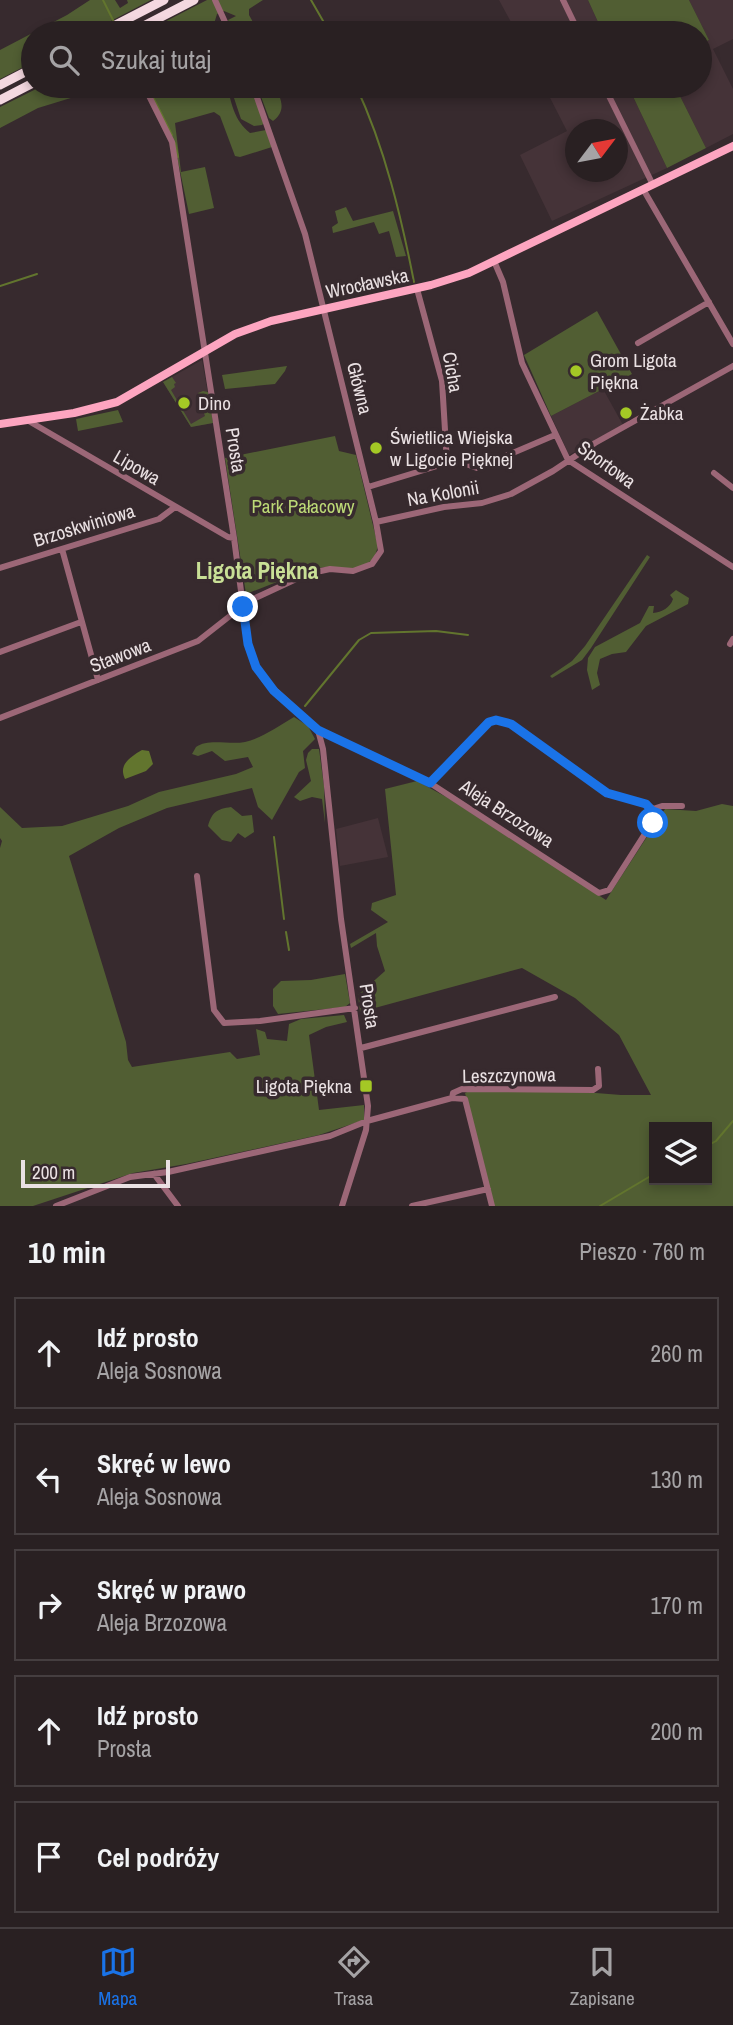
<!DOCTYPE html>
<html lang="pl">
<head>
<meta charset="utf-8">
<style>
  body { margin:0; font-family:"Archivo Narrow",sans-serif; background:#31282a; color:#f1f3f6 }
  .controls { position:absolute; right:21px; bottom:21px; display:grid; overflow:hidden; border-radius:0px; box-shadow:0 4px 10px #0003 }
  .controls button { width:63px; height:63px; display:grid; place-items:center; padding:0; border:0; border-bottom:2px solid #453e40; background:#292022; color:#f1f3f6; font:35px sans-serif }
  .compass { position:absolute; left:565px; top:119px; width:63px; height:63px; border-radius:50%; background:#292022; box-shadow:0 4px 10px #0003; rotate:58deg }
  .scale { position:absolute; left:21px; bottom:18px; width:149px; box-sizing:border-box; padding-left:7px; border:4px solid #eae1e3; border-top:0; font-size:19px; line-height:24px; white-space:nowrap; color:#eae1e3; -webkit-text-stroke:5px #372a2e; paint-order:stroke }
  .stop { position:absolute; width:21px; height:21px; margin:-16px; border:5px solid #1a73e8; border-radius:50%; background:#fff }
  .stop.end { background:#1a73e8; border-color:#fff; box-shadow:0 2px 7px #0008 }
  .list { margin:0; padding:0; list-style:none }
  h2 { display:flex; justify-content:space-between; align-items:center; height:91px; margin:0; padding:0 28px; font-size:30px }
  h2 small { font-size:23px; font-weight:400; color:#a5a3a5 }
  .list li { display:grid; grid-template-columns:46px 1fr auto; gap:21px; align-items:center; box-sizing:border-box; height:112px; margin:0 14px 14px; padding:0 14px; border:2px solid #453e40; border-radius:0px }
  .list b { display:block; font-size:26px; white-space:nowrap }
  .list p { margin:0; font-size:23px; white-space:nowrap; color:#a5a3a5 }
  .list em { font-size:23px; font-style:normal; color:#a5a3a5 }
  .icon { flex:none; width:38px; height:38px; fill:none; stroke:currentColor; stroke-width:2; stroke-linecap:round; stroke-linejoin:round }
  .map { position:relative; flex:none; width:733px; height:1206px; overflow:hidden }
  .search { position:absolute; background:#292022; box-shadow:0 4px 10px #0003; left:21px; right:21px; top:21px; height:77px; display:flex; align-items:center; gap:18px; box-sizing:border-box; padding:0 24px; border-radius:38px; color:#a5a3a5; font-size:26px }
  .sheet { height:721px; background:#292022 }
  nav { display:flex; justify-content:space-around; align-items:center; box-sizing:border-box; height:98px; border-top:2px solid #453e40; background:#292022; font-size:19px; color:#a5a3a5 }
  nav a { display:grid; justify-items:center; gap:4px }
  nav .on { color:#1a73e8 }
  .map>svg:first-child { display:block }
  .built { fill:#453338; fill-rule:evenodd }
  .green { fill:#515e33; fill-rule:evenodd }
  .water { fill:#62752e }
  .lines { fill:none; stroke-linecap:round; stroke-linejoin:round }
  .stream { stroke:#62752e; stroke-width:2 }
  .minor { stroke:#9c6777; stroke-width:6 }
  .major { stroke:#fda5c0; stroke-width:8 }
  .highway { stroke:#f4d8e0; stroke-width:9 }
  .route { stroke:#1a73e8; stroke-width:9 }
  .poi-dot { fill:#a4c825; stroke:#372a2e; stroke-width:2.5 }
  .labels { text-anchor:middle; stroke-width:7; stroke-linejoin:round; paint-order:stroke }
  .street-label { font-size:19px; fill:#eae1e3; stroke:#372a2e }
  .poi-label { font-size:19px; fill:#eae1e3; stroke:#372a2e; text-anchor:start }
  .park-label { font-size:19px; fill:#bcd976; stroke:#372a2e }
  .quarter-label { font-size:23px; font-weight:bold; fill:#c9e096; stroke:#372a2e }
</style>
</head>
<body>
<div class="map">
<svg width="733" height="1206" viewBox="0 0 733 1206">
  <rect width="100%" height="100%" fill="#372a2e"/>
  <path class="built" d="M499,0H588L603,33H517Z
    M689,0H733V39L713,49L733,89V134L706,148L675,86H700V44L709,40Z
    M544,86H628L667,168L552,221L520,155L567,131ZM576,130H618V172H576Z
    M202,360L213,423L191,427L163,382Z
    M603,389L623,425L569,455L551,416Z
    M378,818L388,857L340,866L336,829Z"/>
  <path class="green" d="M90,0H115L120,8L128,3L127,0H151L88,33H33V62L0,79V50L67,15Z
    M207,0H263L249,9V15L259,33H234L228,20L236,16L224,11L217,14L214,24L216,28L222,24L227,33H143Z
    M588,0H689L709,40L700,44V33H603Z
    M42,86H110L38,108L0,128V107Z
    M146,86H227C232,105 234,120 250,133L266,130L272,147L240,157L235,156L220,116L214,112L175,123L181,172L205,167L214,208L189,214L175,147Z
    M230,86H251L264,123L262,125L254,126L241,119Z
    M257,86H275C281,99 287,110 273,121L269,118Z
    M628,86H675L706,148L667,168Z
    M346,207L353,221L393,211L406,256L396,257L389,231L379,234L374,222L333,233L332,227L338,223L335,211Z
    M597,311L632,374L551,416L524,355Z
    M287,366L285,371L275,384L225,389L222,375Z
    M172,377L176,383L174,384L175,387L171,390L191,424L205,416L201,405L204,403L198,393L203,391L208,392L213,423L191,427L163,382Z
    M118,410L123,422L78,431L76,419Z
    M335,436L339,451L356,455L378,546L374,559L358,569L327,567L310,569L246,594L225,458Z
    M647,555L650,557L591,648L582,660L552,678L550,676L572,661L585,646Z
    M676,590L689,598L688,604L646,626L626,652L612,654L600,659L597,673L600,685L592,690L587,670L588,658L595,647L640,623L649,606H654L653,613C662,612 670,608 673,599L670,595Z
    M294,717L308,726L315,739L303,751L305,768L299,772L272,820L258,807L252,788L167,808L119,828L69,856L126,1042L128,1060L132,1067L230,1052L237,1059L260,1055L256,1029L265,1032L267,1039L287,1041L289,1024L301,1019L344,1015L347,1022L326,1027L309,1035L319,1110L364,1105V1120L319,1135L186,1164L133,1173L33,1206H0V848L2,841L0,838V807L22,828L62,826L128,806L159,792L236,774L253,767L248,757L225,761L212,751L198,756L192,754L196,747C208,738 229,745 245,742C263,738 278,726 294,717Z
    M312,749H319L324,786L325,823L322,799L312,797L300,801L294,797L311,781L306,760L308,753Z
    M417,781L448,798L606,900L665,809L696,811L722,804L733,806V1206H494L465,1093L471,1090L546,1089L621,1095H651L619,1035L575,998L522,968L360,1012L358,995L385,971L377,946L376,933L351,948L350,944L388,922L371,910L372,903L396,895L385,789ZM654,1127H707V1180H654Z
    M231,807L242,816L252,815L254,832L245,838L238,833L231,842L222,840L208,826C212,812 217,809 231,807Z
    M345,974L350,1003L345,1007L278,1014L273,1006V989L281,981L311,980Z"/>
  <path class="water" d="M142,750L149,751L153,764L146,771L125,779C118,765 130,757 142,750Z"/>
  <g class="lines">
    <path class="stream" d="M103,0L113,20
      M311,0L330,33
      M356,86C385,148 401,216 414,282
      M151,93L172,135
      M175,143L178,157
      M0,286L37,274
      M305,706L359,640L371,633L436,631L468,635
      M274,837L284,919
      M286,932L289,950
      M707,1146L716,1141L733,1121
      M600,1206L654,1174"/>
    <path class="minor" d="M215,0L230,33
      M563,0L579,33
      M144,86L172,142L234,538L248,644L256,667L265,681L318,730L323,749L341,919L368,1106L366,1130L342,1206
      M604,86L653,185
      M643,189L733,344
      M494,261L503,282L522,363L568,460L733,567
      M417,289L442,381L447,463
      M638,343L709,302
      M27,420L228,537L234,538
      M714,473L733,488
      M368,487L447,463L458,461L477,468L555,435
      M376,522L444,507L482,503L511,494L553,471L595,443L733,366
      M62,549L98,680
      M0,568L159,519L175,507
      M730,644L733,639
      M0,652L81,622
      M0,718L198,641L249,601L307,574L330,569L353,571L372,564L381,551L376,522L305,234L253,86
      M318,730L430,783L599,893L609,890L655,818L653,809L649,806L607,793L511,724L502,721H489L430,783
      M653,809L662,806H682
      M197,876L214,1010L224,1023L260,1021L355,1008
      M361,1048L555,997
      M452,1098L465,1099L492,1206
      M154,1174L178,1206
      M56,1206L130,1177L168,1172L330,1136L367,1121L452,1098L453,1093L462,1089L593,1090L599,1086L598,1069
      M412,1206L488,1189"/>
    <path class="major" d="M0,424L74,413L117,402L235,334L271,321L431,285L469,273L733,146"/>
    <path class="highway" d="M100,33L164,0
      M130,33L194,0
      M0,85L33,68
      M0,100L33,83"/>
  </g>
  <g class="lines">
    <path class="route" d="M243,607L248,644L256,667L274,691L318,730L430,783L489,722L496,720L511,724L607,793L646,804L655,814L653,823"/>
  </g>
  <g class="poi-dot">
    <circle cx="576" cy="371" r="7"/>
    <circle cx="184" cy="403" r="7"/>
    <circle cx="626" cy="413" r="7"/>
    <circle cx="376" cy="448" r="7"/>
    <rect x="359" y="1079" width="14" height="14" rx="3.5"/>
  </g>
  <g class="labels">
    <g class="street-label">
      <text transform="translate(367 283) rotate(-12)" y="7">Wrocławska</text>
      <text transform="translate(453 372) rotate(80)" y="7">Cicha</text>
      <text transform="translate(360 388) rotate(76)" y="7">Główna</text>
      <text transform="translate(236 450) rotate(81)" y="7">Prosta</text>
      <text transform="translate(607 464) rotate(36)" y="7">Sportowa</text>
      <text transform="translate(137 467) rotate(30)" y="7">Lipowa</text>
      <text transform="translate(443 493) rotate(-10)" y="7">Na Kolonii</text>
      <text transform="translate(84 525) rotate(-17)" y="7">Brzoskwiniowa</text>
      <text transform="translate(120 655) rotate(-21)" y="7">Stawowa</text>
      <text transform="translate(507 813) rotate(33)" y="7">Aleja Brzozowa</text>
      <text transform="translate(370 1006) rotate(81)" y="7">Prosta</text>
      <text transform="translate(509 1075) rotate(-1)" y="7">Leszczynowa</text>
    </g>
    <g class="poi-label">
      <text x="590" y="367">Grom Ligota<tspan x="590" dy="22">Piękna</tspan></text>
      <text x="198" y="410">Dino</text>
      <text x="640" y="420">Żabka</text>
      <text x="390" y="444">Świetlica Wiejska<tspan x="390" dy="22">w Ligocie Pięknej</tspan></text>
      <text x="352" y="1093" text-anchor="end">Ligota Piękna</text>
    </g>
    <g class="park-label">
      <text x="303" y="513">Park Pałacowy</text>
    </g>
    <g class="quarter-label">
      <text x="257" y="579">Ligota Piękna</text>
    </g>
  </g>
</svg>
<div class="controls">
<button><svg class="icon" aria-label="layers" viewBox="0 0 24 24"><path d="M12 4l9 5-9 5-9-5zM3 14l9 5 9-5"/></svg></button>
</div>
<svg class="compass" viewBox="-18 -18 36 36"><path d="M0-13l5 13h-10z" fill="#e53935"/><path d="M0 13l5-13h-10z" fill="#a5a3a5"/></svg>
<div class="scale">200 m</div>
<div class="stop" style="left:653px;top:823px"></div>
<div class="stop end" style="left:243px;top:607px"></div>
<div class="search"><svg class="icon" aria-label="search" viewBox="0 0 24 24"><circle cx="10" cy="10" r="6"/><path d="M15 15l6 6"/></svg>Szukaj tutaj</div>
</div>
<section class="sheet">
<h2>10 min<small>Pieszo · 760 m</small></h2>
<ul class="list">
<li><svg class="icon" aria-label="ahead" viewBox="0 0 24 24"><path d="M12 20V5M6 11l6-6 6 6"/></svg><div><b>Idź prosto</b><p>Aleja Sosnowa</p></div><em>260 m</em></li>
<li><svg class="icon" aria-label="left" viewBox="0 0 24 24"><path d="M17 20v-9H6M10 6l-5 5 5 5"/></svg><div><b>Skręć w lewo</b><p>Aleja Sosnowa</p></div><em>130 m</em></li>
<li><svg class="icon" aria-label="right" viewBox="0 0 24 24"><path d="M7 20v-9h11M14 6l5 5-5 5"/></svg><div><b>Skręć w prawo</b><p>Aleja Brzozowa</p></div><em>170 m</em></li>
<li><svg class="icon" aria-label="ahead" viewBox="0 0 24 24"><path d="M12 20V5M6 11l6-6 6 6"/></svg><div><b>Idź prosto</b><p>Prosta</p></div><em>200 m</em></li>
<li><svg class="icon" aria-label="arrive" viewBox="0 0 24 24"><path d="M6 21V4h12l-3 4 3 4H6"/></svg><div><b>Cel podróży</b></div></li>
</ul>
</section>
<nav>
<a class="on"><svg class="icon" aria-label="map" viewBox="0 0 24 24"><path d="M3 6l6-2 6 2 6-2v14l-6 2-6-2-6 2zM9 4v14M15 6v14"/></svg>Mapa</a>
<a><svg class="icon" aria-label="directions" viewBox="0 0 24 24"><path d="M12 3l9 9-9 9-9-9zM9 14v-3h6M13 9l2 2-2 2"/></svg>Trasa</a>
<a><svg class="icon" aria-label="saved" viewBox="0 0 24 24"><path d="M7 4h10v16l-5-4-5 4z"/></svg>Zapisane</a>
</nav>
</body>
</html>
